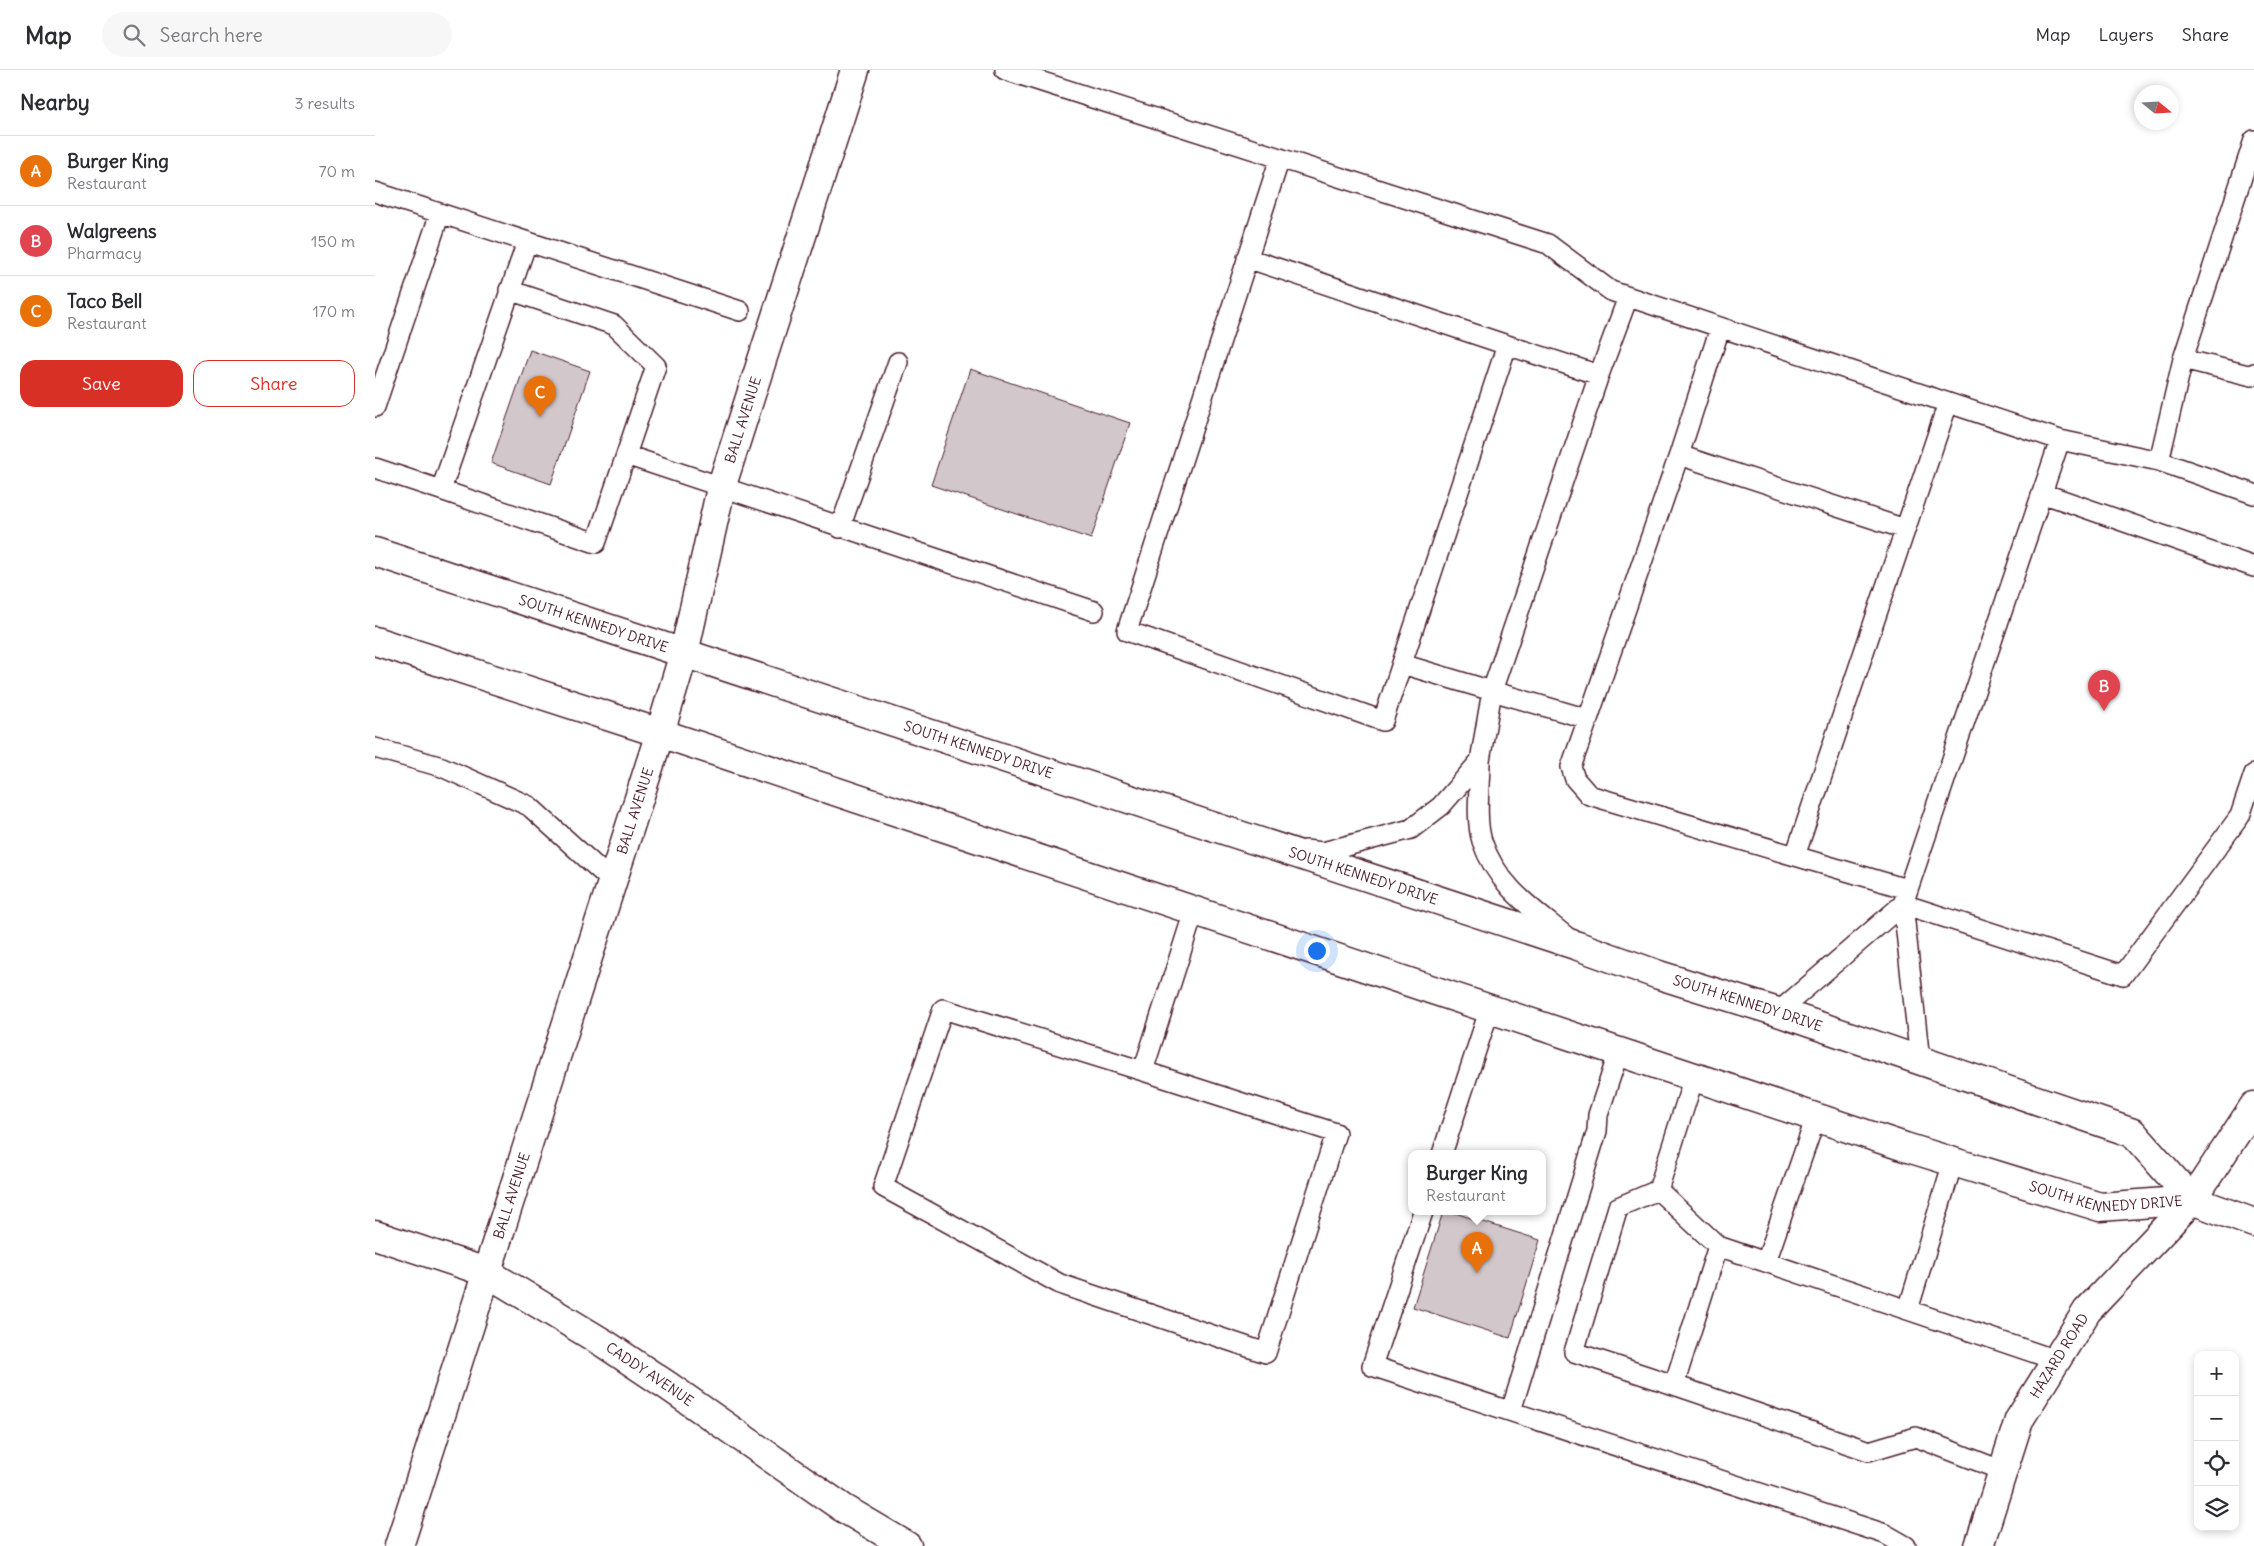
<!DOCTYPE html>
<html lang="en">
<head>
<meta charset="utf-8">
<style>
  body { margin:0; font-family:Delius,sans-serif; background:#f7f7f7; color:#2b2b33 }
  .controls { position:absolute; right:15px; bottom:15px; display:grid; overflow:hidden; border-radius:10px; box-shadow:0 2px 8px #0003 }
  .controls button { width:45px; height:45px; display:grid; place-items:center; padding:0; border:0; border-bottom:1px solid #e1e1e2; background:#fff; color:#2b2b33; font:25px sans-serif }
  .compass { position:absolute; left:1759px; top:15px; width:45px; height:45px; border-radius:50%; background:#fff; box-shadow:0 2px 8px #0003; rotate:108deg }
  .you { position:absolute; left:941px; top:880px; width:18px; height:18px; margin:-12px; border:4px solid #fff; border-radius:50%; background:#1a73e8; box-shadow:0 0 0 8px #1a73e833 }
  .badge { display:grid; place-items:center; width:32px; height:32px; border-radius:50%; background:#d93025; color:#fff; font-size:16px; font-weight:700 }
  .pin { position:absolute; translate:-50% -41px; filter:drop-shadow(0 1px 2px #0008) }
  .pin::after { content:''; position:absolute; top:26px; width:18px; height:15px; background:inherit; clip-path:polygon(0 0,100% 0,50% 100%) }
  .popup { position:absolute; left:1033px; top:1080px; width:138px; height:65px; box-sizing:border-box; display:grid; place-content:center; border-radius:10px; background:#fff; filter:drop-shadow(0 1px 4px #0005); font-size:16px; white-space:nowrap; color:#7c7c81 }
  .popup b { font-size:19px; color:#2b2b33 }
  .popup::after { content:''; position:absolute; left:50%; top:100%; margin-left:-10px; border:10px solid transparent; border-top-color:#fff }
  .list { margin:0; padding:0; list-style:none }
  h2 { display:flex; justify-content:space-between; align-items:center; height:65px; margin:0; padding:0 20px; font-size:21px }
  h2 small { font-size:16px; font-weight:400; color:#7c7c81 }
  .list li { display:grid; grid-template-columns:32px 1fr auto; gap:15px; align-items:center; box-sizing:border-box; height:70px; padding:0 20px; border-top:1px solid #e1e1e2 }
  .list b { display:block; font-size:19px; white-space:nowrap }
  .list p { margin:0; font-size:16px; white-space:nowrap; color:#7c7c81 }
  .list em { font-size:16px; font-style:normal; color:#7c7c81 }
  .actions { display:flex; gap:10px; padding:15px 20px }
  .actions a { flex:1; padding:11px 0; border:1px solid #d93025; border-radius:15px; text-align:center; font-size:18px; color:#d93025 }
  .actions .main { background:#d93025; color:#fff }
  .icon { flex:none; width:28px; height:28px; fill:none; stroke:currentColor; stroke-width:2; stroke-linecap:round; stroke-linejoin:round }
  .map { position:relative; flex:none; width:1879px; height:1476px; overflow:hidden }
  header { display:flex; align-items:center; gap:30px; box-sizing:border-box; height:70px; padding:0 25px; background:#fff; border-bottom:1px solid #e1e1e2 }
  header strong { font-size:24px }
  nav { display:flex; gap:28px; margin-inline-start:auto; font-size:18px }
  .search { width:350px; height:45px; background:#f7f7f7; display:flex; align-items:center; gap:12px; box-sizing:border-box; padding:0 18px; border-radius:28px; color:#7c7c81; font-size:19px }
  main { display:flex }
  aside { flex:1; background:#fff }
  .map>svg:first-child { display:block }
  .building { fill:#d2c7cb; stroke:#4a1f2b }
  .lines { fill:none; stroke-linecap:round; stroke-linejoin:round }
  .lane-casing { stroke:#4a1f2b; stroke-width:22 }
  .street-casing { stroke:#4a1f2b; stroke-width:31 }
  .secondary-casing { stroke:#4a1f2b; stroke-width:31 }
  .primary-casing { stroke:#4a1f2b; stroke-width:31 }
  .lane { stroke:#fff; stroke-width:19 }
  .street { stroke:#fff; stroke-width:28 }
  .secondary { stroke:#fff; stroke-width:28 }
  .primary { stroke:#fff; stroke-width:28 }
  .labels { text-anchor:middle; stroke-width:4.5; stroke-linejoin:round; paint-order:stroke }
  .street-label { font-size:14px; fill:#4a1f2b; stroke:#fff }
</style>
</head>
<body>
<header>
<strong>Map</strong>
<div class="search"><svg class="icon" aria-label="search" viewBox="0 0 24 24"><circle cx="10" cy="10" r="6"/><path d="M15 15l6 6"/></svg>Search here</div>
<nav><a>Map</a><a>Layers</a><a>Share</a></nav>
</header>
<main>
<aside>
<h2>Nearby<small>3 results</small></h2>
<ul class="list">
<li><span class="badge" style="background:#e8710a">A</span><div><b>Burger King</b><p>Restaurant</p></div><em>70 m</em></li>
<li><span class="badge" style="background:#e0444e">B</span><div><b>Walgreens</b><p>Pharmacy</p></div><em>150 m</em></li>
<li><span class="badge" style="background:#e8710a">C</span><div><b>Taco Bell</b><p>Restaurant</p></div><em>170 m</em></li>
</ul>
<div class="actions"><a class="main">Save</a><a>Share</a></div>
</aside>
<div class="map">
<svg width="1879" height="1476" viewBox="0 0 1879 1476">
  <rect width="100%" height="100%" fill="#fff"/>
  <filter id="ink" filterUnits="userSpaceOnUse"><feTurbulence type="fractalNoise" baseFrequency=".02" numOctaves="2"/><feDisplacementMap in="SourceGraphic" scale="10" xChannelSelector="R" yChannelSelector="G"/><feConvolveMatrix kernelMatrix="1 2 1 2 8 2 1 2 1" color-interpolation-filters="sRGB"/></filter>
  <g filter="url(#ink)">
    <path class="building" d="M155,280L215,301L176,414L116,393Z
      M595,299L755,353L716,469L556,415Z
      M1068,1142H1077L1165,1170L1135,1268L1038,1237Z"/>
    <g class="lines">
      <g class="lane-casing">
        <path id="lane" d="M630,0L1173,174L1236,221L1685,370L1784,391L1879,424
          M905,88L752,561L1008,651L1132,275L1224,305L1253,227
          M0,122L365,241
          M152,172L66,420L221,473L251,385
          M872,188L1132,275
          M134,220L239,255L281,296L251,385L719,541
          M1808,289L1877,306L1879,303
          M0,337L65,143
          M1685,370L1528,834L1748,905L1865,746L1879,704
          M1304,385L1530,459
          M1784,391L1808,289L1879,70
          M0,398L66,420
          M1667,423L1879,497
          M465,458L523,292
          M1027,594L1117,621L1224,305
          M1213,649L1196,697L1200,709L1214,725L1420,786L1573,333
          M0,678L67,697L154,736L238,812
          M1105,691L1117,621L1213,649L1304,385L1345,258
          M930,780L948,782L1036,759L1066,736L1105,691C1105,714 1100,749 1107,771C1122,816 1158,839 1192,867
          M1420,786L1532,819
          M1403,942L1528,834L1545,991
          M768,1001L961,1063L891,1283L685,1214L508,1117L568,939L768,1001L819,841
          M1067,1084L1115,938
          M1283,1120L1343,1176
          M1048,1142L997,1296L1510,1464L1531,1476
          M1391,1192L1441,1047
          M1533,1240L1578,1092
          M1299,1315L1199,1282L1243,1137L1283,1120L1319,1007
          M1136,1341L1222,1061L1223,1045L1244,981
          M1628,1401L1541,1367L1494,1381L1299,1315L1343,1176L1681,1290"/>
      </g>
      <g class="street-casing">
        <g id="street">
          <path id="s1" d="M0,1165L111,1202L230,1274L293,1316L468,1438L532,1476"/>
          <path id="s2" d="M24,1476L285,663L309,583L346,418L480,0"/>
          <path id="s3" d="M1604,1476L1644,1350L1712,1241L1817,1130"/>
        </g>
      </g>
      <g class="secondary-casing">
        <path id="secondary" d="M1817,1130L1879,1036"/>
      </g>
      <g class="primary-casing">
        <g id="primary">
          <path id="s4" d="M0,482L1203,876L1284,905L1403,942L1758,1063L1817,1130"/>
          <path id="s5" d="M0,571L285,663L1530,1077L1725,1137L1817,1130L1879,1153"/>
        </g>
      </g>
      <use href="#lane" class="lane"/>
      <use href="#street" class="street"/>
      <use href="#secondary" class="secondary"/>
      <use href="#primary" class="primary"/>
    </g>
  </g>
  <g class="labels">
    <g class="street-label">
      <text dy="5" stroke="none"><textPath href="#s2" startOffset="1178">BALL AVENUE</textPath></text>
      <text dy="5" stroke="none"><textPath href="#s4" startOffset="230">SOUTH KENNEDY DRIVE</textPath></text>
      <text dy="5" stroke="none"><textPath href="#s4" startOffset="635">SOUTH KENNEDY DRIVE</textPath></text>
      <text dy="5" stroke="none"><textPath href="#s2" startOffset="772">BALL AVENUE</textPath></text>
      <text dy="5" stroke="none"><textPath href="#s4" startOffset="1040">SOUTH KENNEDY DRIVE</textPath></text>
      <text dy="5" stroke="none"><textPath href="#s4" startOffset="1445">SOUTH KENNEDY DRIVE</textPath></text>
      <text dy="5" stroke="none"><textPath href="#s5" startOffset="1820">SOUTH KENNEDY DRIVE</textPath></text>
      <text dy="5" stroke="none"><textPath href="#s2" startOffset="368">BALL AVENUE</textPath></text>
      <text dy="5" stroke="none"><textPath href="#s3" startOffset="208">HAZARD ROAD</textPath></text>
      <text dy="5" stroke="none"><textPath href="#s1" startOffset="310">CADDY AVENUE</textPath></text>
    </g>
  </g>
</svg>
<div class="controls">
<button>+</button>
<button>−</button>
<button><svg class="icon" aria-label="locate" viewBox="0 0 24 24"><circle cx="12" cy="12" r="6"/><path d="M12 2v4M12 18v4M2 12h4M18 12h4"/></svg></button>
<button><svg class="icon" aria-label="layers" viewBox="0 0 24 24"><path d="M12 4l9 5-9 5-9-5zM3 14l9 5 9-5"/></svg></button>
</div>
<svg class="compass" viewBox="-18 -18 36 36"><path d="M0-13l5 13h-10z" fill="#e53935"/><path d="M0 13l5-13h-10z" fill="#7c7c81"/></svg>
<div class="you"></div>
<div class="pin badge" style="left:1102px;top:1203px;background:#e8710a">A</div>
<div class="popup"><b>Burger King</b>Restaurant</div>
<div class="pin badge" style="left:1729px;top:641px;background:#e0444e">B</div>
<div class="pin badge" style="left:165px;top:347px;background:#e8710a">C</div>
</div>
</main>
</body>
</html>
